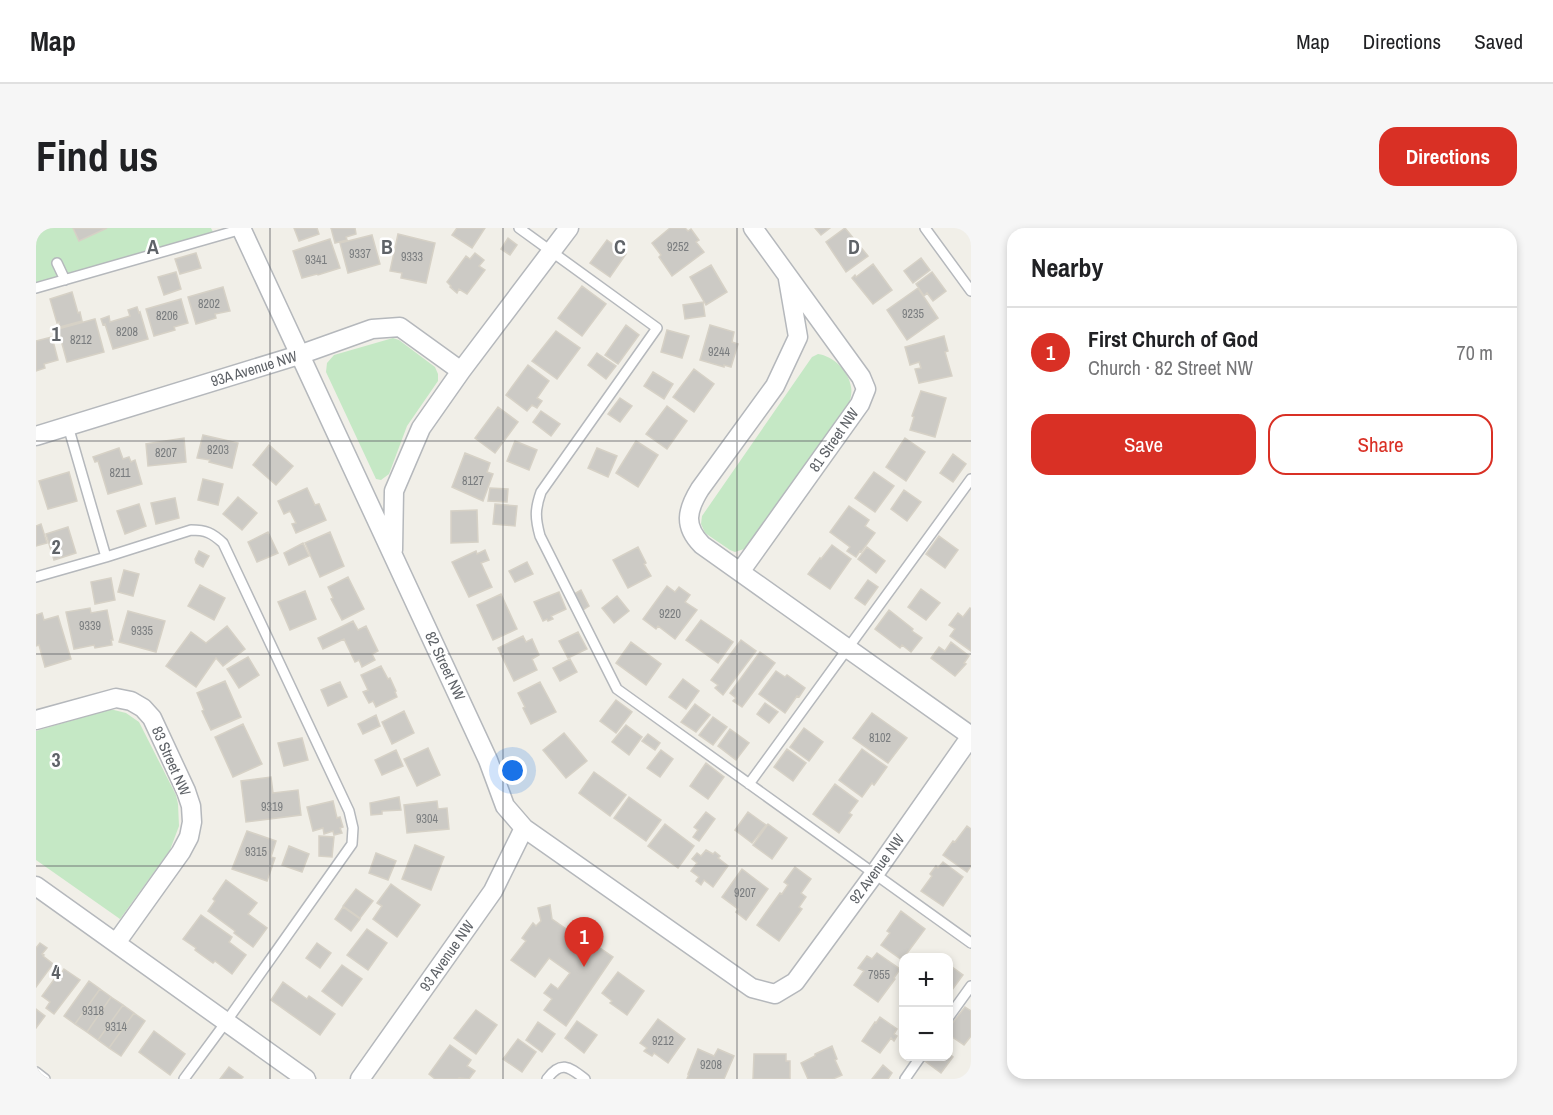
<!DOCTYPE html>
<html lang="en">
<head>
<meta charset="utf-8">
<style>
  body { margin:0; font-family:"Archivo Narrow",sans-serif; background:#f6f6f6; color:#202124 }
  .controls { position:absolute; right:18px; bottom:18px; display:grid; overflow:hidden; border-radius:12px; box-shadow:0 3px 9px #0003 }
  .controls button { width:54px; height:54px; display:grid; place-items:center; padding:0; border:0; border-bottom:2px solid #e0e0e0; background:#fff; color:#202124; font:30px sans-serif }
  .you { position:absolute; left:477px; top:543px; width:21px; height:21px; margin:-15px; border:4px solid #fff; border-radius:50%; background:#1a73e8; box-shadow:0 0 0 9px #1a73e833 }
  .badge { display:grid; place-items:center; width:39px; height:39px; border-radius:50%; background:#d93025; color:#fff; font-size:20px; font-weight:700 }
  .pin { position:absolute; translate:-50% -50px; filter:drop-shadow(0 2px 3px #0008) }
  .pin::after { content:''; position:absolute; top:32px; width:21px; height:18px; background:inherit; clip-path:polygon(0 0,100% 0,50% 100%) }
  .list { margin:0; padding:0; list-style:none }
  h2 { display:flex; justify-content:space-between; align-items:center; height:78px; margin:0; padding:0 24px; font-size:26px }
  h2 small { font-size:20px; font-weight:400; color:#757577 }
  .list li { display:grid; grid-template-columns:39px 1fr auto; gap:18px; align-items:center; box-sizing:border-box; height:90px; padding:0 24px; border-top:2px solid #e0e0e0 }
  .list b { display:block; font-size:22px; white-space:nowrap }
  .list p { margin:0; font-size:20px; white-space:nowrap; color:#757577 }
  .list em { font-size:20px; font-style:normal; color:#757577 }
  .actions { display:flex; gap:12px; padding:18px 24px }
  .actions a { flex:1; padding:14px 0; border:2px solid #d93025; border-radius:18px; text-align:center; font-size:21px; color:#d93025 }
  .actions .main { background:#d93025; color:#fff }
  .map { position:relative; flex:none; width:935px; height:851px; overflow:hidden; border-radius:18px }
  header { display:flex; align-items:center; gap:36px; box-sizing:border-box; height:84px; padding:0 30px; background:#fff; border-bottom:2px solid #e0e0e0 }
  header strong { font-size:28px }
  nav { display:flex; gap:33px; margin-inline-start:auto; font-size:21px }
  .intro { display:flex; align-items:center; justify-content:space-between; box-sizing:border-box; height:144px; padding:0 36px }
  h1 { margin:0; font-size:42px }
  .button { padding:15px 27px; border-radius:18px; background:#d93025; color:#fff; font-size:21px; font-weight:700 }
  main { display:flex; gap:36px; padding:0 36px }
  aside { flex:1; background:#fff; border-radius:18px; box-shadow:0 3px 9px #0003 }
  .map>svg:first-child { display:block }
  .green { fill:#c5e8c5 }
  .building { fill:#cccac5; stroke:#d6d1c6; stroke-width:1.5 }
  .lines { fill:none; stroke-linecap:round; stroke-linejoin:round }
  .lane-casing { stroke:#b5b8bc; stroke-width:12 }
  .street-casing { stroke:#b5b8bc; stroke-width:21 }
  .lane { stroke:#fff; stroke-width:9 }
  .street { stroke:#fff; stroke-width:18 }
  .grid { fill:none; stroke:#5f6368; stroke-width:1.5; stroke-opacity:0.55 }
  .labels { text-anchor:middle; stroke-width:5; stroke-linejoin:round; paint-order:stroke }
  .number-label { font-size:12px; fill:#7a7d7f }
  .street-label { font-size:15px; fill:#5f6368; stroke:#fff }
  .grid-label { font-size:20px; text-anchor:middle; font-weight:bold; fill:#5f6368; stroke:#fff; stroke-width:5; stroke-linejoin:round; paint-order:stroke }
</style>
</head>
<body>
<header>
<strong>Map</strong>
<nav><a>Map</a><a>Directions</a><a>Saved</a></nav>
</header>
<div class="intro"><h1>Find us</h1><a class="button">Directions</a></div>
<main>
<div class="map">
<svg width="935" height="851" viewBox="0 0 935 851">
  <rect width="100%" height="100%" fill="#f1efe8"/>
  <path class="green" d="M0,0H175L177,4L0,55Z
    M357,110L363,112L399,139L402,146V153L371,198L353,246L345,252L340,251L290,144L291,135L298,127Z
    M782,126C797,128 813,143 815,159C816,163 815,168 814,173L711,320L699,324L694,322L669,305L665,296L666,288L776,129Z
    M74,481L90,485L103,494L140,567L142,576L143,598L134,622L84,691L0,632V503Z"/>
  <path class="building" d="M37,0H71L43,13Z
    M258,0H281L283,6L263,13Z
    M295,0H319L320,6L310,9L311,12L299,15Z
    M421,0H449L436,20L416,7Z
    M634,0H649L652,3L655,1L663,12L660,14L668,24L636,48L623,29L625,27L616,15Z
    M779,0H794L785,7Z
    M809,0L832,28L810,44L790,14Z
    M362,6L399,15L390,55L365,50L366,45L354,43Z
    M336,7L344,36L312,45L304,15Z
    M472,10L481,17L474,27L465,21Z
    M294,11L304,40L282,47L281,46L266,50L257,23Z
    M571,12L590,26L574,49L554,35Z
    M160,25L165,40L144,46L139,31Z
    M439,25L448,32L443,38L449,42L431,66L423,61L421,65L414,59L415,58L411,54L430,28L434,31Z
    M885,30L894,42L877,55L868,43Z
    M837,36L856,62L837,76L816,50L819,47L820,49Z
    M675,37L691,64L670,77L654,49Z
    M140,44L145,61L128,67L122,49Z
    M896,44L910,63L897,73L891,65L888,68L880,56Z
    M546,58L570,76L546,108L522,90Z
    M187,59L194,83L179,86L180,90L160,96L152,69Z
    M882,60L902,90L871,112L851,82Z
    M36,64L42,85L44,84L46,93L24,99L23,94L21,95L14,71Z
    M145,71L152,95L138,99L139,102L118,108L110,81Z
    M667,74L669,88L649,91L647,77Z
    M101,79L103,85L104,84L112,111L77,121L69,96L67,97L65,91L73,88L74,94L94,88L92,82Z
    M59,91L68,124L31,134L22,101Z
    M590,97L603,107L582,136L569,127Z
    M674,97L698,104L696,114L702,116L695,139L688,137V139L664,132Z
    M631,102L653,108L646,130L625,124Z
    M520,103L544,120L521,151L496,133Z
    M908,108L912,123L909,124L916,148L883,155L879,141L885,140L883,134L874,137L869,119Z
    M16,109L22,132L8,136L9,140L0,143V113Z
    M561,125L580,138L570,151L552,137Z
    M492,137L513,153L501,170L506,173L501,180L496,177L491,183L470,167Z
    M658,141L678,156L658,184L637,169Z
    M617,144L637,156L628,171L608,158Z
    M885,163L910,170L899,209L874,202L878,189L876,188Z
    M584,170L596,178L584,194L572,186Z
    M631,178L651,193L631,221L610,206Z
    M462,179L482,194L459,225L439,210Z
    M505,183L524,196L515,208L497,194Z
    M167,207L202,215L196,240L173,234L174,232L161,230Z
    M148,210L150,234L112,238L110,216Z
    M869,210L889,224L870,253L850,239Z
    M479,213L501,222L493,242L471,233Z
    M600,213L622,227L602,259L580,245Z
    M233,217L257,238L240,257L217,237Z
    M83,220L87,231L93,229L95,234L99,232L106,256L72,266L62,233L59,234L57,229Z
    M561,220L581,228L572,249L552,240Z
    M429,225L454,235L451,244L457,246L447,273L416,259Z
    M917,226L930,236L917,254L904,245Z
    M33,244L41,273L12,281L3,253Z
    M838,244L858,258L839,284L819,270Z
    M167,251L187,256L182,277L162,272Z
    M271,260L279,277L283,276L290,292L260,305L256,296L260,295L254,283L248,286L242,273Z
    M454,260L472,261L471,274L452,273Z
    M868,262L885,274L871,293L855,281Z
    M202,269L221,285L206,302L187,286Z
    M139,270L143,290L120,296L115,275Z
    M103,276L110,298L89,306L81,283Z
    M459,276L481,278L479,298L457,296Z
    M813,278L833,292L829,298L839,305L825,324L824,323L820,329L811,323L814,319L794,304Z
    M441,282L442,314L415,315V283Z
    M5,296L11,315L0,318V298Z
    M32,299L40,325L18,332L10,306Z
    M232,304L242,325L221,334L212,314Z
    M294,304L308,338L284,349L269,315Z
    M903,308L922,322L909,340L890,326Z
    M267,315L273,328L253,337L248,325Z
    M796,317L815,331L794,361L772,346L784,330L785,331Z
    M602,319L610,335L608,336L615,348L592,360L577,332Z
    M831,319L849,333L840,345L822,331Z
    M449,322L453,332L445,335L456,359L433,369L416,334L440,323L441,326Z
    M163,323L173,328L167,339L160,335L159,331Z
    M491,334L497,346L479,354L473,343Z
    M88,342L103,346L97,368L82,364Z
    M312,349L328,381L306,392L295,371L297,370L292,359Z
    M75,350L79,372L59,376L55,354Z
    M832,352L842,359L829,377L819,370Z
    M164,357L189,370L178,392L152,378Z
    M631,358L639,364L643,359L654,367L649,374L661,382L639,411L622,398L620,401L607,391Z
    M885,361L904,375L890,392L872,379Z
    M545,362L553,378L547,382L538,366Z
    M269,363L280,391L254,402L242,374Z
    M523,364L530,381L515,388L517,391L512,393L511,391L507,393L498,374Z
    M465,366L481,401L457,412L441,377Z
    M581,368L593,383L578,395L566,380Z
    M54,380L55,385L71,382L77,412H75L76,417L59,420L58,417L38,421L30,384Z
    M934,380L935,381V423L914,408L919,401L913,397L922,385L927,389Z
    M853,382L877,401L876,403L886,410L875,424L866,417L864,420L839,401Z
    M92,383L129,393L120,424L83,414Z
    M6,385L8,392L22,388L35,431L9,439L3,417L0,418V387Z
    M665,392L697,414L682,435L650,412Z
    M317,393L322,402L330,398L342,423L336,426L339,432L326,439L323,432L319,434L308,411L287,421L282,410Z
    M191,398L209,421L187,438L180,430L160,459L130,438L155,404L170,415Z
    M542,404L551,421L532,430L523,413Z
    M487,408L490,414L496,411L503,427L496,431L501,442L478,453L462,420Z
    M705,412L720,423L687,467L679,460L682,457L675,452Z
    M595,414L625,436L610,457L580,435Z
    M915,414L933,428L928,435L930,436L919,448L895,430L903,419L909,423Z
    M724,424L739,435L706,479L697,473L700,470L694,465Z
    M212,429L223,447L203,460L191,441Z
    M534,431L541,444L524,453L517,440Z
    M345,438L352,451L354,450L360,463L359,464L361,469L340,479L337,473L333,475L327,464L332,462L325,447Z
    M740,443L749,449L751,447L769,460L763,469L761,468L749,485L723,466Z
    M647,451L663,463L650,481L633,469Z
    M189,453L205,489L175,502L166,483L168,482L161,465Z
    M304,454L311,469L292,478L285,462Z
    M504,454L520,484L495,496L487,480L489,479L482,465Z
    M580,472L596,484L580,505L564,493Z
    M729,475L742,484L733,495L721,486Z
    M659,476L674,487L660,504L645,494Z
    M368,483L378,505L356,516L346,494Z
    M836,485L871,510L852,535L817,510Z
    M340,487L344,498L327,506L322,496Z
    M677,489L691,499L677,517L663,507Z
    M207,496L226,536L197,549L179,509Z
    M590,497L606,509L593,527L576,514Z
    M768,500L787,514L773,533L754,519Z
    M694,501L713,515L700,532L682,518Z
    M528,505L551,533L530,550L507,522Z
    M612,506L624,515L619,522L606,513Z
    M266,510L272,532L248,538L242,515Z
    M392,520L404,547L381,558L368,531Z
    M751,521L770,535L757,553L738,539Z
    M826,521L851,539L838,557L836,555L826,569L803,552Z
    M360,522L367,538L346,547L339,532Z
    M625,522L637,531L624,549L611,540Z
    M670,535L688,549L672,571L654,558Z
    M558,544L590,567L574,588L543,565Z
    M235,549L237,565L262,562L265,587L210,594L205,553Z
    M799,556L822,573L813,585L816,587L803,605L777,586Z
    M363,569L365,582L346,583V586L335,587L334,575Z
    M593,569L625,592L610,613L578,590Z
    M297,573L301,590L304,589L307,599L304,600L306,605L298,607L297,603L288,606L287,600L277,603L271,579Z
    M401,573L402,581L411,580L413,601L371,605L368,577Z
    M670,584L679,591L663,613L657,609L662,602L658,599Z
    M712,584L730,597L716,615L699,602Z
    M629,596L658,618L642,640L612,618Z
    M732,596L751,610L736,631L717,617Z
    M931,598L935,601V638L931,644L907,627L917,613L919,614Z
    M211,603L240,613L235,629L239,630L231,653L196,641Z
    M283,608L298,609L296,629L283,628Z
    M379,617L408,629L395,662L366,651Z
    M253,618L273,626L266,644L246,637Z
    M670,622L677,626L679,624L684,628L682,630L692,638L677,659L668,652L665,657L660,653L663,649L655,643L661,635L656,631L661,625L665,628Z
    M340,625L360,633L352,652L333,645Z
    M907,634L927,649L907,678L885,663L896,648L894,646L900,638L902,640Z
    M759,639L775,651L765,665L770,669L763,679L766,681L743,713L721,697L744,665L746,666L752,657L748,654Z
    M706,641L732,661L710,692L700,684L702,681L686,669Z
    M190,652L221,675L212,686L231,700L217,719L198,705L199,703L172,683L179,673L177,671Z
    M355,656L384,677L361,709L337,691L346,678L341,675Z
    M320,661L337,673L324,690L307,678Z
    M514,677L516,691L559,721L561,718L577,729L530,798L508,782L516,771L508,765L515,756L522,761L534,745L513,730L499,749L475,732L490,713L486,710L497,695L500,698L505,693L502,680Z
    M307,679L324,691L315,703L299,691Z
    M865,683L889,701L866,732L845,717L854,705L851,703Z
    M165,687L196,709L193,714L210,727L196,746L179,733L177,735L159,722L160,720L147,711Z
    M331,701L351,715L332,742L311,727Z
    M4,715L11,720L6,726L8,727L7,728L17,736L0,759V720Z
    M281,715L295,725L284,740L270,730Z
    M841,725L864,741L858,750L859,751L842,774L818,757L828,743L822,740L831,728L836,731Z
    M912,736L927,747L913,766H912Z
    M306,737L326,751L306,778L286,763Z
    M28,741L44,752L18,786L10,780L14,774L6,768L22,746L24,747Z
    M582,744L608,763L591,787L574,775L576,773L566,765Z
    M53,753L64,761L39,796L28,788Z
    M247,754L271,771L273,768L299,786L284,807L235,772Z
    M64,761L75,769L51,804L39,796Z
    M75,769L87,777L62,812L51,804Z
    M87,777L98,785L73,820L62,812Z
    M929,779L935,783V808L928,817L912,806V801Z
    M0,781L9,788L0,800Z
    M440,782L461,797L440,826L418,810Z
    M98,785L109,793L85,828L73,820Z
    M844,789L861,801L858,806L861,808L858,813L855,810L844,825L826,813L839,794L840,795Z
    M622,791L649,811L632,835L618,825L616,828L608,823L611,820L604,815Z
    M541,793L561,807L548,825L529,810Z
    M502,794L519,806L506,824L490,812Z
    M118,803L149,826L134,847L103,824Z
    M482,811L500,824L486,844L467,831Z
    M414,817L435,832L431,838L439,843L433,851L423,850L422,851H399L393,846Z
    M796,818L801,831L799,832L806,847L797,851H772L765,835L779,828V826Z
    M662,821L678,828L682,821L698,828L688,851H651L653,846H652Z
    M912,825L917,829L905,845L889,833L893,828H912Z
    M718,826H750V833H754V851H717Z
    M847,837L856,845L852,851H836Z
    M193,839L207,849L205,851H184Z"/>
  <g class="lines">
    <g class="lane-casing">
      <path id="lane" d="M483,0L621,100L505,264C499,281 499,290 504,308L581,461L935,715
        M889,0L935,63
        M21,35L29,52
        M0,60L206,1
        M32,198L70,329
        M0,349L70,329L155,302C170,302 176,305 187,315L313,583L317,600L316,616L190,794L148,851
        M713,556L935,251
        M912,790L935,758
        M0,844L9,851
        M511,851C525,832 533,839 549,851
        M869,851L885,828"/>
    </g>
    <g class="street-casing">
      <path id="street" d="M205,0L452,532L469,578L488,600L716,760L739,766L759,754L839,645L935,508
        M717,0L825,149L830,161L824,176L704,344L935,508
        M0,208L263,127L336,101L364,99L425,143
        M357,322L358,263L385,200L425,143L533,0
        M704,344L666,317C647,298 651,282 664,261L739,158L762,109L752,51
        M0,492L80,470L95,473L107,480L116,490L150,563L155,578L156,594L153,609L145,624L80,715
        M0,658L270,851
        M324,851L457,663L488,600"/>
    </g>
    <use href="#lane" class="lane"/>
    <use href="#street" class="street"/>
  </g>
  <path class="grid" d="M234,0V851M467,0V851M701,0V851M0,213H935M0,426H935M0,638H935"/>
  <g class="labels">
    <g class="number-label">
      <text x="642" y="23">9252</text>
      <text x="324" y="30">9337</text>
      <text x="376" y="33">9333</text>
      <text x="280" y="36">9341</text>
      <text x="173" y="80">8202</text>
      <text x="877" y="90">9235</text>
      <text x="131" y="92">8206</text>
      <text x="91" y="108">8208</text>
      <text x="45" y="116">8212</text>
      <text x="683" y="128">9244</text>
      <text x="182" y="226">8203</text>
      <text x="130" y="229">8207</text>
      <text x="84" y="249">8211</text>
      <text x="437" y="257">8127</text>
      <text x="634" y="390">9220</text>
      <text x="54" y="402">9339</text>
      <text x="106" y="407">9335</text>
      <text x="844" y="514">8102</text>
      <text x="236" y="583">9319</text>
      <text x="391" y="595">9304</text>
      <text x="220" y="628">9315</text>
      <text x="709" y="669">9207</text>
      <text x="843" y="751">7955</text>
      <text x="57" y="787">9318</text>
      <text x="80" y="803">9314</text>
      <text x="627" y="817">9212</text>
      <text x="675" y="841">9208</text>
    </g>
    <g class="street-label">
      <text transform="translate(218 141) rotate(-17)" y="5">93A Avenue NW</text>
      <text transform="translate(798 212) rotate(-55)" y="5">81 Street NW</text>
      <text transform="translate(409 438) rotate(65)" y="5">82 Street NW</text>
      <text transform="translate(135 533) rotate(66)" y="5">83 Street NW</text>
      <text transform="translate(841 641) rotate(-54)" y="5">92 Avenue NW</text>
      <text transform="translate(411 728) rotate(-55)" y="5">93 Avenue NW</text>
    </g>
  </g>
  <g class="grid-label">
    <text x="117" y="26">A</text>
    <text x="351" y="26">B</text>
    <text x="584" y="26">C</text>
    <text x="818" y="26">D</text>
    <text x="20" y="113">1</text>
    <text x="20" y="326">2</text>
    <text x="20" y="539">3</text>
    <text x="20" y="751">4</text>
  </g>
</svg>
<div class="controls">
<button>+</button>
<button>−</button>
</div>
<div class="you"></div>
<div class="pin badge" style="left:548px;top:739px">1</div>
</div>
<aside>
<h2>Nearby<small></small></h2>
<ul class="list">
<li><span class="badge">1</span><div><b>First Church of God</b><p>Church · 82 Street NW</p></div><em>70 m</em></li>
</ul>
<div class="actions"><a class="main">Save</a><a>Share</a></div>
</aside>
</main>
</body>
</html>
